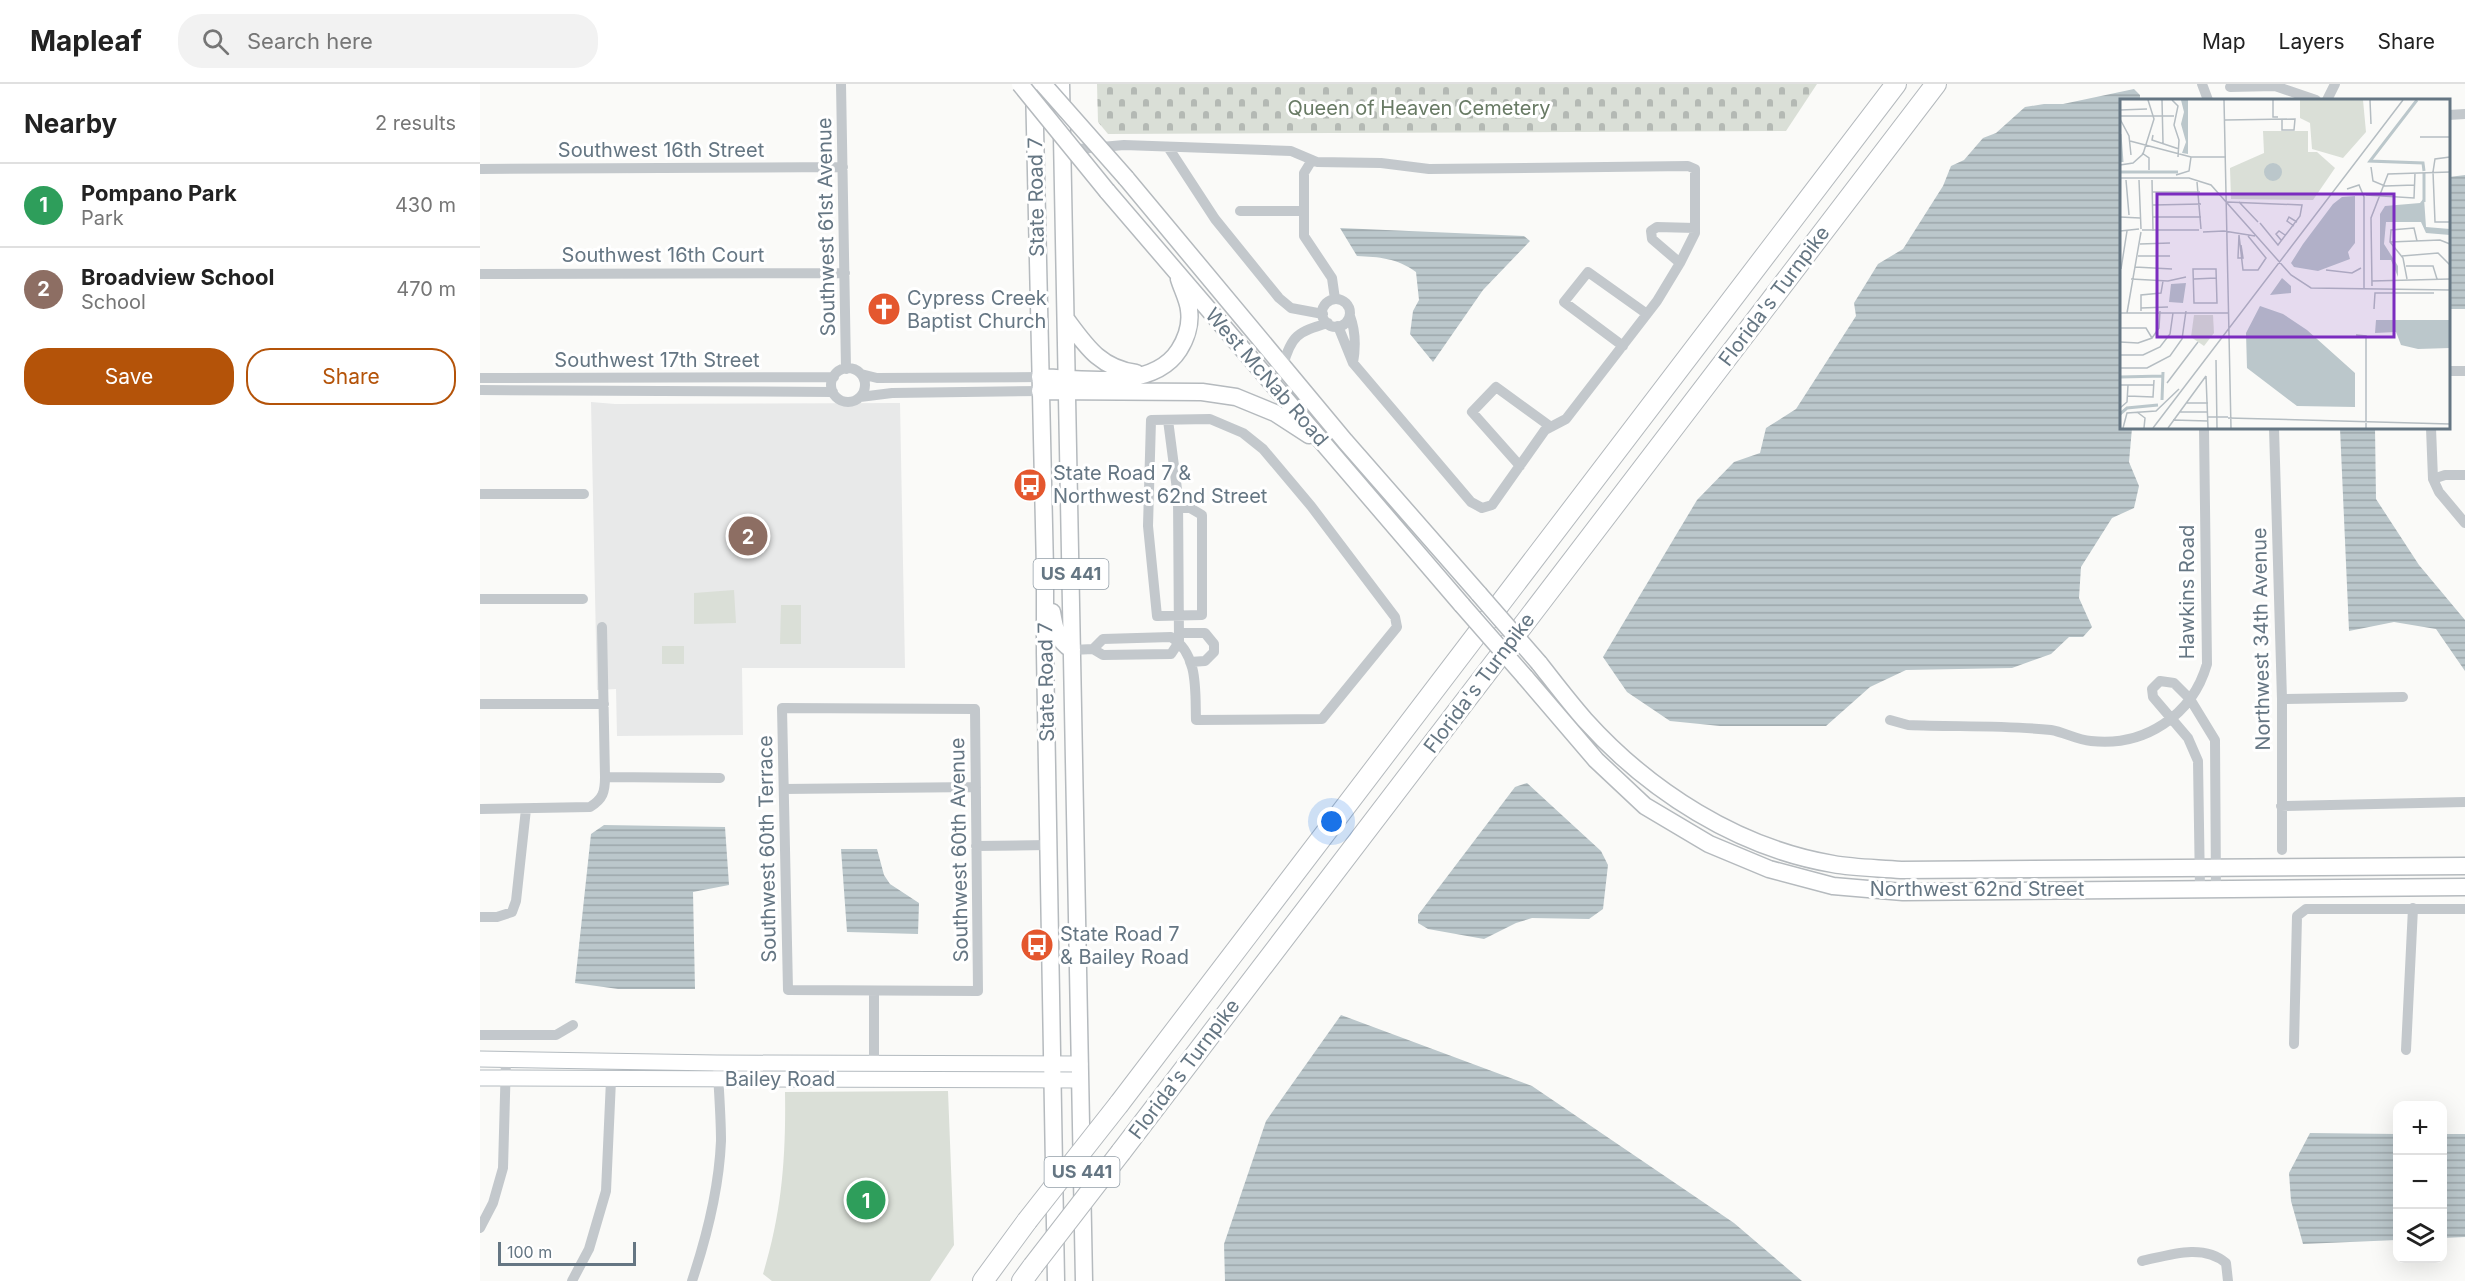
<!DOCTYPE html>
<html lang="en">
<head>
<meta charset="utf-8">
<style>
  body { margin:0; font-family:Inter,sans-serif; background:#f2f2f2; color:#222 }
  .controls { position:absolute; right:18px; bottom:18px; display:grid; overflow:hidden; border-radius:12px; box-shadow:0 6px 24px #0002 }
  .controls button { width:54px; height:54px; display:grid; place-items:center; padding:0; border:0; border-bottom:2px solid #e0e0e0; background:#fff; color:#222; font:30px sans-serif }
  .scale { position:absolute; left:18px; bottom:15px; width:138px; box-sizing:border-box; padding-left:6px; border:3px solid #657683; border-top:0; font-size:16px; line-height:21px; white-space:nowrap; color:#657683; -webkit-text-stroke:4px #fff; paint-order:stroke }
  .you { position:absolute; left:852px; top:738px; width:21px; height:21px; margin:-15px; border:4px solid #fff; border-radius:50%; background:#1a73e8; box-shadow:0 0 0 9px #1a73e833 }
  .badge { display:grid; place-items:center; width:39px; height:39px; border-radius:50%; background:#b45309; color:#fff; font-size:20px; font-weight:700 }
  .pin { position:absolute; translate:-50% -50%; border:3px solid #fff; box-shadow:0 2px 6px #0006 }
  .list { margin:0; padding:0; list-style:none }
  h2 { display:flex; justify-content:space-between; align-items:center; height:78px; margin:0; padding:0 24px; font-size:26px }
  h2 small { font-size:20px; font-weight:400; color:#767676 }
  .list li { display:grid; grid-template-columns:39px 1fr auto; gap:18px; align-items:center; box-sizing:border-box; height:84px; padding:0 24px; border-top:2px solid #e0e0e0 }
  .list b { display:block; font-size:22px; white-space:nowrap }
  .list p { margin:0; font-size:20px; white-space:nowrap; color:#767676 }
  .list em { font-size:20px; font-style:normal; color:#767676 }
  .actions { display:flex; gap:12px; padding:18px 24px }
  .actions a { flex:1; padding:14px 0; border:2px solid #b45309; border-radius:24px; text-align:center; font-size:21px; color:#b45309 }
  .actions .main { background:#b45309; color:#fff }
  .icon { flex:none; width:33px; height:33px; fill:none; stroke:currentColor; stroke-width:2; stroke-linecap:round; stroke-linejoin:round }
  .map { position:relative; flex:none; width:1985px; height:1197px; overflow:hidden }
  header { display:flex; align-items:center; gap:36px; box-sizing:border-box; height:84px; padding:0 30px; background:#fff; border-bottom:2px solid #e0e0e0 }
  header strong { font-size:28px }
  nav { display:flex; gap:33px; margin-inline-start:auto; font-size:21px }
  .search { width:420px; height:54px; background:#f2f2f2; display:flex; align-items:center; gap:15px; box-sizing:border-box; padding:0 21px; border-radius:24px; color:#767676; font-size:22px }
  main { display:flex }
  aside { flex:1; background:#fff }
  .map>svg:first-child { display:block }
  .built { fill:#e8e9e9 }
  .green { fill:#dadfd7 }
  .cemetery { fill:url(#cemetery-stones) }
  .water { fill:url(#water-rules) }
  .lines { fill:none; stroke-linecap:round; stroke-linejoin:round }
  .secondary-casing { stroke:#b3babf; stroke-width:17 }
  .primary-casing { stroke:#b5babe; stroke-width:19 }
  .highway-casing { stroke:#b4b9bd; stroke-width:22 }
  .street { stroke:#c3c8cc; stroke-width:10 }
  .secondary { stroke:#fff; stroke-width:15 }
  .primary { stroke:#fff; stroke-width:16 }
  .highway { stroke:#fff; stroke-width:20 }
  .primary-bridge-casing { stroke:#b5babe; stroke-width:19; stroke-linecap:butt }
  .highway-bridge-casing { stroke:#b4b9bd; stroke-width:22; stroke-linecap:butt }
  .primary-bridge { stroke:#fff; stroke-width:16 }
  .highway-bridge { stroke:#fff; stroke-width:20 }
  .labels { text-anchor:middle; stroke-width:6; stroke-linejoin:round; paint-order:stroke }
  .shield { fill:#fff; stroke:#939fa8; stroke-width:1.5 }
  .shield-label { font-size:18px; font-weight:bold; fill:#657683 }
  .park-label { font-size:20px; fill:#687a64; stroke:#fff }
  .street-label { font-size:20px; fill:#657683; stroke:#fff }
  .poi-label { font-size:20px; fill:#657683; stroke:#fff; text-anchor:start }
  .inset-river { fill:none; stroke:#bbc7cb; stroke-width:3 }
  .inset-road { fill:none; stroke:#b5bdc2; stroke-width:1.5 }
  .view { fill:#7b2cbf; fill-opacity:0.15; stroke:#7b2cbf; stroke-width:3 }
  .inset-edge { fill:none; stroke:#657683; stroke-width:3 }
</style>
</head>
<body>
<header>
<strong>Mapleaf</strong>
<div class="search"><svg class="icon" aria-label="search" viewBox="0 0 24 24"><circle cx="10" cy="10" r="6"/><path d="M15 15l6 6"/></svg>Search here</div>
<nav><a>Map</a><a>Layers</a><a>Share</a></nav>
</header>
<main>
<aside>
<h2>Nearby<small>2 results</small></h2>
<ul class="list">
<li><span class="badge" style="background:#2e9e5b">1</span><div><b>Pompano Park</b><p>Park</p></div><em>430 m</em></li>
<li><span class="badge" style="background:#8d6e63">2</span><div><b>Broadview School</b><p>School</p></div><em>470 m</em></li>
</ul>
<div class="actions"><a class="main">Save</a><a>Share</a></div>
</aside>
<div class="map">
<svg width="1985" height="1197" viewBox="0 0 1985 1197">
  <defs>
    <pattern id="cemetery-stones" width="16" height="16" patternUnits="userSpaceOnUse" patternTransform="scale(1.5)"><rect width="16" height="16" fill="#dadfd7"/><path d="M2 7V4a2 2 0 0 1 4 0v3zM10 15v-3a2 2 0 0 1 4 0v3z" fill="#b4b9b4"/></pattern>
    <pattern id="water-rules" width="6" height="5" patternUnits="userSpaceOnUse" patternTransform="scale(1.5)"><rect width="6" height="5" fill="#bbc7cb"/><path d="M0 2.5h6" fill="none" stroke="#9ca6aa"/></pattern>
  </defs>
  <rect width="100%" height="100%" fill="#fafaf8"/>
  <path class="built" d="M111,318L135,320L420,319L425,584H262L263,651L137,652L136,605L117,606Z"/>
  <path class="green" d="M254,506L256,539L214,540V509Z
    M301,521H321V560H300Z
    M182,562H204V580H182Z
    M468,1007L474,1161L450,1197H292L283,1190C302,1128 306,1073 305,1008Z"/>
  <path class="cemetery" d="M617,0H1337L1306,47L628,50L618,38Z"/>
  <path class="water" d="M1654,5L1660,11V16H1642V344H1652L1649,378L1659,402L1654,424L1632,434L1601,483L1599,514L1612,543L1603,553H1589L1571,570L1532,584L1426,586L1390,603L1346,642H1240L1190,637L1147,608L1123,573L1217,416L1254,378L1280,369L1286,344L1316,325L1376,232L1374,219L1398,180L1423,165L1463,102L1471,82L1484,76L1503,54L1516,49L1545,23L1564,20H1583Z
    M1985,91V225H1969V93Z
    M860,144L1044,152L1050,157L1003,206L953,278L930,250L933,227L939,216L936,188C917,174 899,173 877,172Z
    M1860,344H1895L1896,415L1939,481L1985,536V587L1956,545L1914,538L1869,547Z
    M1047,699L1121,767L1128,781L1123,825L1109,835L1052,834L1036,839L1004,855L948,845L938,839V831L1035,703Z
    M124,741L245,743L249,801L213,808L215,905H138L95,899L111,750Z
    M361,765H397L404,791L410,800L439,819L438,850L367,848Z
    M861,931L1052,1002L1254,1139L1322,1197H745L744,1160L786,1037Z
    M1830,1049L1917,1050V1156L1823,1160L1811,1117L1809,1089Z
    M1962,1050H1985V1153L1963,1154Z"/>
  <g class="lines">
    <g class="secondary-casing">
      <path id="secondary" d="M0,975L237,979L600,980
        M0,994L600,996"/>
    </g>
    <g class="primary-casing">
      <path id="primary" d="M554,0L565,486V569L576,1197
        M581,0L604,1197
        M646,94L865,357L999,510
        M627,107L982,521
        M586,235C606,262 620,284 656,289
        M560,293C602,295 673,307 699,266C706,255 711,240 709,226C708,216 702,205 699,195
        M560,307L722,308L756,313L795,329L829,351
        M572,528C575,546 577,556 592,566
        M1059,579C1074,598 1089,618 1105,636C1169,707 1258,764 1353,780C1375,784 1399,784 1421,786L1985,782
        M1045,593L1116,676L1165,722L1229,760L1289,785L1353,802L1423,808L1985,803"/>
    </g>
    <g class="highway-casing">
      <path id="highway" d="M639,1020L1416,0
        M641,1068L1456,0
        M503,1197L547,1137
        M542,1197L553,1182"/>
    </g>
    <path class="street" d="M361,0L366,285
      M1722,0L1728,16
      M1750,3L1795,2L1836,16
      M1847,16L1855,0
      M1968,31L1985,30
      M688,63L735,135L799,214L811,224L843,230
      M588,66L644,61L811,67L837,78L901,79L949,85L1208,82L1215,85V149L1200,179L1177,217L1086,335L1065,346L1012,421L1002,424L991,418L873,279L858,242
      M832,76L824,89V152L852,194L855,215
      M0,85L363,83
      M760,127H824
      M1200,179L1172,155L1171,147L1177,143L1215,144
      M0,190L365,189
      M842 229a14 14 0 1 1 28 0a14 14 0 1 1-28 0Z
      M870,232C876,248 876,262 873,279
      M1143,262L1084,218L1108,188L1167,230
      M803,282C811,251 818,248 848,239
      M351 301a17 17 0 1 1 34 0a17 17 0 1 1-34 0Z
      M1968,287H1985
      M381,290L397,294L560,293
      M0,294L354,293
      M0,306L353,308
      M380,313L412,309L560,307
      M1794,344L1802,615V766
      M1951,344L1953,395L1959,408L1985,439
      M1040,382L992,328L1016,303L1071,343
      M1953,395L1965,391H1985
      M0,410H104
      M0,515H103
      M122,543L125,693
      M700,549H725L734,560V568L725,577L710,578
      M613,565L623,555L691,553C719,570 715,608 716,636L842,635L917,543L915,533L831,422L783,365L763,349L730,335L671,336L668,442L677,532L722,531V431L710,424H698
      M592,566L613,565L623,571L691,570L699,558L698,413L688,336
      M1802,615L1923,613
      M0,620H124
      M302,624L495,625L498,907L308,906Z
      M1410,636L1428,641C1475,643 1524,641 1571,646C1584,648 1597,656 1611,657C1664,663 1712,632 1727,580L1724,344
      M304,705L496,703
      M1801,722L1985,718
      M0,725L110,723C123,715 125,708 125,693L240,694
      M496,762L569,761
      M1720,805L1718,677L1708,654L1673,613L1672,605L1680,597L1694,599L1710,615L1735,656L1736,805
      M0,833H17L32,828L36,817L46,725
      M394,907V979
      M0,951H76L93,941
      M1814,960L1817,832L1826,825H1985
      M1926,966L1933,824
      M0,1144L13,1119L23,1084L26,976
      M1662,1177C1689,1171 1723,1159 1746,1179L1748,1197
      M92,1197L109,1165L126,1107L131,996
      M212,1197C227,1152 239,1105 241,1057C241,1034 239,1010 238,988"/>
    <use href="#secondary" class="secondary"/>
    <use href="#primary" class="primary"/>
    <use href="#highway" class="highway"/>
    <g class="primary-bridge-casing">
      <path id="primary-bridge" d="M540,0L627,107
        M563,0L646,94
        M999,510L1059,579
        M982,521L1045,593"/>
    </g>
    <g class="highway-bridge-casing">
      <path id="highway-bridge" d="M547,1137L639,1020
        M553,1182L641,1068"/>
    </g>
    <use href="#primary-bridge" class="primary-bridge"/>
    <use href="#highway-bridge" class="highway-bridge"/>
  </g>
  <defs>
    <g id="church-disc" transform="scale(1.725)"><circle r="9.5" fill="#e4572e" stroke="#fff"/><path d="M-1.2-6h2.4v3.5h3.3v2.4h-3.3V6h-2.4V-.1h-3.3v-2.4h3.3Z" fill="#fff"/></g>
    <g id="bus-disc" transform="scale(1.725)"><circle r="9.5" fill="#e4572e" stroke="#fff"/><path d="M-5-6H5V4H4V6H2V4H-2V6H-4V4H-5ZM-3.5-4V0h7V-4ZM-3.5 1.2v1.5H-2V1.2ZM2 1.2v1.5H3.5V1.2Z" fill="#fff"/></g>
  </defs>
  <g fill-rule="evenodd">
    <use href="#church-disc" x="404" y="225"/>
    <use href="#bus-disc" x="550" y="401"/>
    <use href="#bus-disc" x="557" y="861"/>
  </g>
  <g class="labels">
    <g class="shield">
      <rect x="553.5" y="475" width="75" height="30" rx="4.5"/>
      <rect x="564.5" y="1073" width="75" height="30" rx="4.5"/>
    </g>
    <g class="shield-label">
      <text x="591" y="496">US 441</text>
      <text x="602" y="1094">US 441</text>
    </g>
    <g class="park-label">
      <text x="939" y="31">Queen of Heaven Cemetery</text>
    </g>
    <g class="street-label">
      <text x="181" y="73">Southwest 16th Street</text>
      <text transform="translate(556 113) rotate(-91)" y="7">State Road 7</text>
      <text transform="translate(346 143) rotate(-91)" y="7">Southwest 61st Avenue</text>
      <text x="183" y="178">Southwest 16th Court</text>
      <text transform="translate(1294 212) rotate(-53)" y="7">Florida's Turnpike</text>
      <text x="177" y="283">Southwest 17th Street</text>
      <text transform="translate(787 293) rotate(49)" y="7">West McNab Road</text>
      <text transform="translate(1707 508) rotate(-90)" y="7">Hawkins Road</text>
      <text transform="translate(1781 555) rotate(-91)" y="7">Northwest 34th Avenue</text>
      <text transform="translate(566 598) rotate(-91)" y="7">State Road 7</text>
      <text transform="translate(999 599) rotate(-53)" y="7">Florida's Turnpike</text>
      <text transform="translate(287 765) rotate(-91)" y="7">Southwest 60th Terrace</text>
      <text transform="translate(479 766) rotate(-91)" y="7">Southwest 60th Avenue</text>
      <text x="1497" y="812">Northwest 62nd Street</text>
      <text transform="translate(704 985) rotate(-53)" y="7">Florida's Turnpike</text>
      <text x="300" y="1002">Bailey Road</text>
    </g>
    <g class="poi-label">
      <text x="427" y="221">Cypress Creek<tspan x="427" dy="23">Baptist Church</tspan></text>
      <text x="573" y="396">State Road 7 &amp;<tspan x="573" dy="23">Northwest 62nd Street</tspan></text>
      <text x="580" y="857">State Road 7<tspan x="580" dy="23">&amp; Bailey Road</tspan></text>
    </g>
  </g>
  <g transform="translate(1640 15)">
    <rect width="330" height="330" fill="#fafaf8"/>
    <path d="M74,216H93L94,234L84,247L71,238Z" fill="#dadfd7"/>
    <path d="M180,1H243L246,33L223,59L192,50L190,24L180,19Z" fill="#dadfd7"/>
    <path d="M143,32H188V53H197L215,69L193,101L111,100L110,69L144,54Z" fill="#dadfd7"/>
    <path d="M61,1H68V55L62,54L66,43L61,25L64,13ZM144 73a9 9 0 1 1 18 0a9 9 0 1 1-18 0ZM235,97V144L228,153L230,160L198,172L174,168L171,164L183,145L213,105L222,98ZM304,99L306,128L330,130V136L306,134L301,123H266L264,145L278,167V178L271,161H260V115L265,107L300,104ZM162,179L171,187V194L150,196ZM66,184L63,204L49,203L51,185ZM140,207L163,215L187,231L235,274V308L177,307L127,269L126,234ZM256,221H330V249L298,250L281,246L276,233L255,234Z" fill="#bbc7cb"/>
    <path class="inset-river" d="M297,1L250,62L303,64L304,72M0,35L2,63M0,73H58M304,74V103M0,278L43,277M42,301L43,273M0,315L7,309L38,306"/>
    <path class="inset-road" d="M42,1L43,44M52,1L58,7L54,26L59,41L58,58M104,1L111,329M153,1V18H158M250,1L251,25M0,11L27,10M0,17H54M0,20L9,37L11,56M105,21L175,20L174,31H162V21M33,36L32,41L59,50M300,38H330M10,42L71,58M22,54L29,59V71M330,58L315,60L313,73L315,123H330M0,66L13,64L23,55L34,20L28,1M251,68L253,82L265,87L295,86M56,76L69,72L71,58H106M0,79H69L91,86L171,176L191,189L330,191M6,81L9,116M19,81L21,130M32,81L33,132M77,83L81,130M227,90L239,86L244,98V191M32,93H80M246,96L294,99L295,74M107,103L182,106L180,117L158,146L140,124M119,103L138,123M33,106L81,105M0,118L20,119M33,118H81M174,127L167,122L169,118L177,123M22,131H79M0,132L19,130M104,132L135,137M83,133L104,132M119,136L123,171H138L146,159L128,137M119,136L118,159H123L121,146M161,141L156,135L159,132L165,136M270,143L320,141L330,145M20,145L50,144M18,157H50M282,157L318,154L330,166M286,167H313L317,180M15,168L52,170M1,170L7,132M73,170H96L97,204H74ZM206,171L232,174L241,169M11,180L48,182L66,178M74,180L96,179M287,180L283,159L270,143L271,131L294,129L297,142M252,182L330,180M252,187L251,119L268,75L330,73M21,209L48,208M254,210L255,194H314M21,212V196L41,194L43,182M0,214H109M7,214L21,133M0,229H26L32,239M236,236L246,237V329M0,243L18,244L32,239L39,229L40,212M0,256H23L40,248L50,235L53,214M96,261L97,329M0,269H27L50,257L62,240L66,212M86,277L88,329M47,284L78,243M0,286H34M8,297L33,298L34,281M66,304H88M0,309L7,303L8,286M17,313L25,319L24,329M59,313H88M88,318H108M108,319L330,325M53,321L88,322M3,329L7,314L36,312L59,290M33,329L283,1M48,329L86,277"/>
    <path class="view" d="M37,95H274V238H37Z"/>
    <rect width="330" height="330" class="inset-edge"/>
  </g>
</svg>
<div class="controls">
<button>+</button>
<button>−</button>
<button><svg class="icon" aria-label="layers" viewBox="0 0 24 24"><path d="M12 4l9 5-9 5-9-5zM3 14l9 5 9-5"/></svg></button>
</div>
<div class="scale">100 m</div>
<div class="you"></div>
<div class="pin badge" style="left:386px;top:1116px;background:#2e9e5b">1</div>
<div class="pin badge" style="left:268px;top:452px;background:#8d6e63">2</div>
</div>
</main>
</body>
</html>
